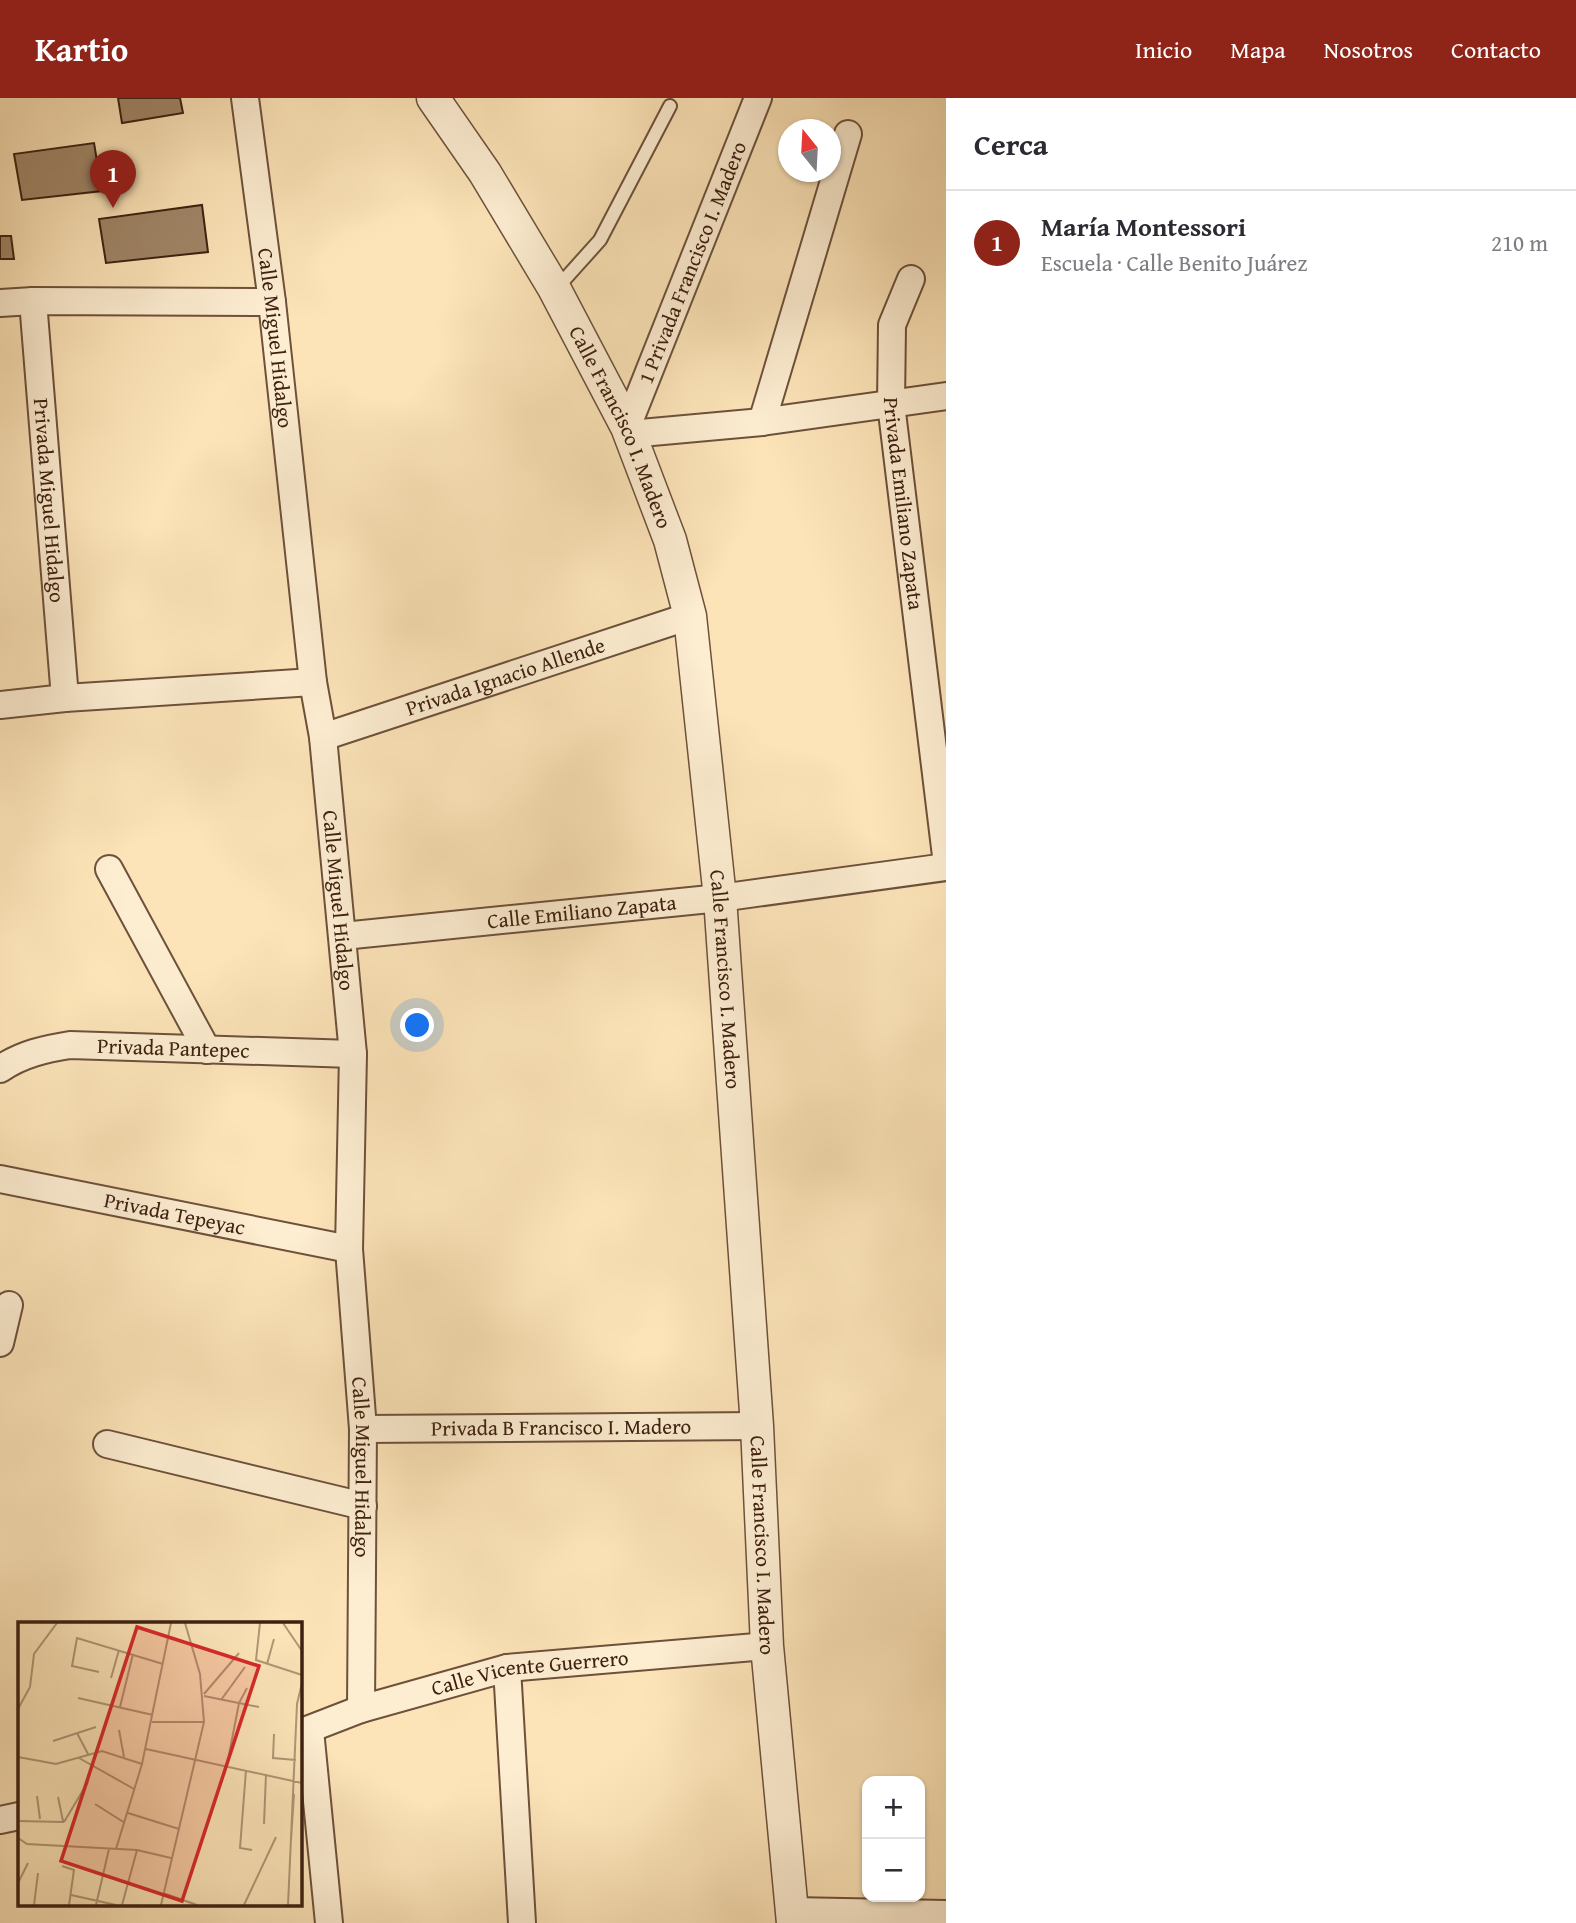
<!DOCTYPE html>
<html lang="es">
<head>
<meta charset="utf-8">
<style>
  body { margin:0; font-family:"Gentium Book Plus",serif; background:#f7f7f7; color:#2b2b33 }
  .controls { position:absolute; right:21px; bottom:21px; display:grid; overflow:hidden; border-radius:14px; box-shadow:0 2px 5px #0004 }
  .controls button { width:63px; height:63px; display:grid; place-items:center; padding:0; border:0; border-bottom:2px solid #e1e1e2; background:#fff; color:#2b2b33; font:35px sans-serif }
  .compass { position:absolute; left:778px; top:21px; width:63px; height:63px; border-radius:50%; background:#fff; box-shadow:0 2px 5px #0004; rotate:342deg }
  .you { position:absolute; left:418px; top:928px; width:24px; height:24px; margin:-18px; border:5px solid #fff; border-radius:50%; background:#1a73e8; box-shadow:0 0 0 10px #1a73e833 }
  .badge { display:grid; place-items:center; width:46px; height:46px; border-radius:50%; background:#8f2418; color:#fff; font-size:23px; font-weight:700 }
  .pin { position:absolute; translate:-50% -58px; filter:drop-shadow(0 2px 4px #0008) }
  .pin::after { content:''; position:absolute; top:37px; width:24px; height:21px; background:inherit; clip-path:polygon(0 0,100% 0,50% 100%) }
  .list { margin:0; padding:0; list-style:none }
  h2 { display:flex; justify-content:space-between; align-items:center; height:91px; margin:0; padding:0 28px; font-size:30px }
  h2 small { font-size:23px; font-weight:400; color:#7c7c81 }
  .list li { display:grid; grid-template-columns:46px 1fr auto; gap:21px; align-items:center; box-sizing:border-box; height:105px; padding:0 28px; border-top:2px solid #e1e1e2 }
  .list b { display:block; font-size:26px; white-space:nowrap }
  .list p { margin:0; font-size:23px; white-space:nowrap; color:#7c7c81 }
  .list em { font-size:23px; font-style:normal; color:#7c7c81 }
  .map { position:relative; flex:none; width:946px; height:1825px; overflow:hidden }
  header { display:flex; align-items:center; gap:42px; box-sizing:border-box; height:98px; padding:0 35px; background:#8f2418; color:#fff }
  header strong { font-size:33px }
  nav { display:flex; gap:38px; margin-inline-start:auto; font-size:24px }
  main { display:flex }
  aside { flex:1; background:#fff }
  .map>svg:first-child { display:block }
  .building { fill:#a08668; stroke:#3d2011; stroke-width:2 }
  .lines { fill:none; stroke-linecap:round; stroke-linejoin:round }
  .service-casing { stroke:#6d513b; stroke-width:16 }
  .minor-casing { stroke:#6d513b; stroke-width:30 }
  .tertiary-casing { stroke:#6d513b; stroke-width:35 }
  .service { stroke:#fdedd1; stroke-width:12 }
  .minor { stroke:#fdedd1; stroke-width:26 }
  .tertiary { stroke:#fdedd1; stroke-width:32 }
  .labels { text-anchor:middle; stroke-width:5; stroke-linejoin:round; paint-order:stroke }
  .street-label { font-size:21px; fill:#3d2011; stroke:#fdedd1 }
  .inset-road { fill:none; stroke:#b09675; stroke-width:2 }
  .view { fill:#d62828; fill-opacity:0.15; stroke:#d62828; stroke-width:3.5 }
  .inset-edge { fill:none; stroke:#3d2011; stroke-width:3.5 }
</style>
</head>
<body>
<header>
<strong>Kartio</strong>
<nav><a>Inicio</a><a>Mapa</a><a>Nosotros</a><a>Contacto</a></nav>
</header>
<main>
<div class="map">
<svg width="946" height="1825" viewBox="0 0 946 1825">
  <rect width="100%" height="100%" fill="#fce4b8"/>
  <filter id="stains"><feTurbulence type="fractalNoise" baseFrequency=".00286" numOctaves="4"/><feColorMatrix values="0 0 0 0 .2 0 0 0 0 .09 0 0 0 0 .02 0 0 0 .5 -.17"/></filter>
  <radialGradient id="worn" r=".72"><stop offset=".6" stop-color="#630" stop-opacity="0"/><stop offset="1" stop-color="#630" stop-opacity=".3"/></radialGradient>
  <path class="building" d="M118,0H180L183,15L122,25Z
    M94,45L102,93L22,102L14,56Z
    M202,107L208,154L106,165L99,121Z
    M0,138H11L14,161H0Z"/>
  <g class="lines">
    <g class="service-casing">
      <path id="service" d="M555,189L565,181L600,142L670,8"/>
    </g>
    <g class="minor-casing">
      <g id="minor">
        <path id="s1" d="M245,0L272,204L313,584L323,639L353,956L349,1151L363,1331L361,1611"/>
        <path id="s2" d="M911,181L892,227L891,306L946,758"/>
        <path id="s3" d="M33,203L65,600"/>
        <path d="M0,205L33,203L272,204"/>
        <path d="M762,324L848,36"/>
        <path id="s4" d="M627,329L758,0"/>
        <path d="M630,336L762,324L946,298"/>
        <path d="M0,607L65,600L313,584"/>
        <path id="s5" d="M323,639L690,518"/>
        <path d="M109,771L207,952"/>
        <path id="s6" d="M343,838L720,800L946,769"/>
        <path id="s7" d="M0,971C22,956 45,951 70,947L353,956"/>
        <path id="s8" d="M0,1081L349,1151"/>
        <path d="M0,1245L9,1207"/>
        <path id="s9" d="M363,1331L757,1328"/>
        <path d="M107,1346L363,1408"/>
        <path d="M507,1570L522,1825"/>
        <path d="M310,1632L329,1825"/>
        <path id="s10" d="M299,1635L361,1611L507,1570L767,1548"/>
        <path d="M0,1722L19,1718"/>
        <path d="M792,1813L946,1816"/>
      </g>
    </g>
    <g class="tertiary-casing">
      <g id="tertiary">
        <path id="s11" d="M433,0L485,75L554,190L627,329L670,442L690,518L720,800L757,1328L767,1548L793,1825"/>
      </g>
    </g>
    <use href="#service" class="service"/>
    <use href="#minor" class="minor"/>
    <use href="#tertiary" class="tertiary"/>
  </g>
  <g class="labels">
    <g class="street-label">
      <text dy="7" stroke="none"><textPath href="#s4" startOffset="177">1 Privada Francisco I. Madero</textPath></text>
      <text dy="7" stroke="none"><textPath href="#s1" startOffset="242">Calle Miguel Hidalgo</textPath></text>
      <text dy="7" stroke="none"><textPath href="#s11" startOffset="380">Calle Francisco I. Madero</textPath></text>
      <text dy="7" stroke="none"><textPath href="#s3" startOffset="200">Privada Miguel Hidalgo</textPath></text>
      <text dy="7" stroke="none"><textPath href="#s2" startOffset="229">Privada Emiliano Zapata</textPath></text>
      <text dy="7" stroke="none"><textPath href="#s5" startOffset="192">Privada Ignacio Allende</textPath></text>
      <text dy="7" stroke="none"><textPath href="#s1" startOffset="808">Calle Miguel Hidalgo</textPath></text>
      <text dy="7" stroke="none"><textPath href="#s6" startOffset="240">Calle Emiliano Zapata</textPath></text>
      <text dy="7" stroke="none"><textPath href="#s11" startOffset="947">Calle Francisco I. Madero</textPath></text>
      <text dy="7" stroke="none"><textPath href="#s7" startOffset="178">Privada Pantepec</textPath></text>
      <text dy="7" stroke="none"><textPath href="#s8" startOffset="178">Privada Tepeyac</textPath></text>
      <text dy="7" stroke="none"><textPath href="#s9" startOffset="198">Privada B Francisco I. Madero</textPath></text>
      <text dy="7" stroke="none"><textPath href="#s1" startOffset="1376">Calle Miguel Hidalgo</textPath></text>
      <text dy="7" stroke="none"><textPath href="#s11" startOffset="1514">Calle Francisco I. Madero</textPath></text>
      <text dy="7" stroke="none"><textPath href="#s10" startOffset="240">Calle Vicente Guerrero</textPath></text>
    </g>
  </g>
  <g transform="translate(18 1524)">
    <rect width="284" height="284" fill="#fce4b8"/>
    <path class="inset-road" d="M242,1L238,38L284,53M265,1L284,29M249,42L256,17M81,50L54,44L59,16L145,42M93,56L101,28M186,72L221,31M186,74L241,85M60,76L135,93M203,78L227,45M102,85L115,32M0,87L12,65L16,32L39,1M134,100H186M101,108L106,135M59,111L70,132M256,112L255,136L278,138M35,119L78,105M128,127L284,161M0,135L38,142L84,129L124,142M61,136L116,167M209,143L221,81L229,66M228,148L222,226L234,228M19,174L22,197M40,175L45,199M77,182L107,201M110,191L161,207M0,199L46,200M46,200L70,160M246,202L248,152M0,216L9,222L119,228L153,236M273,218L276,172M98,227L124,142L153,1M44,244L56,248L51,283M0,261L10,241M145,271L179,283M53,273L98,283M16,283L20,251M78,283L91,227M104,283L119,228M143,283L186,100L182,52L167,1M226,283L258,215M270,283L279,82L284,61"/>
    <path class="view" d="M119,5L241,44L164,279L43,239Z"/>
    <rect width="284" height="284" class="inset-edge"/>
  </g>
  <rect width="100%" height="100%" filter="url(#stains)"/>
  <rect width="100%" height="100%" fill="url(#worn)"/>
</svg>
<div class="controls">
<button>+</button>
<button>−</button>
</div>
<svg class="compass" viewBox="-18 -18 36 36"><path d="M0-13l5 13h-10z" fill="#e53935"/><path d="M0 13l5-13h-10z" fill="#7c7c81"/></svg>
<div class="you"></div>
<div class="pin badge" style="left:113px;top:110px">1</div>
</div>
<aside>
<h2>Cerca<small></small></h2>
<ul class="list">
<li><span class="badge">1</span><div><b>María Montessori</b><p>Escuela · Calle Benito Juárez</p></div><em>210 m</em></li>
</ul>
</aside>
</main>
</body>
</html>
